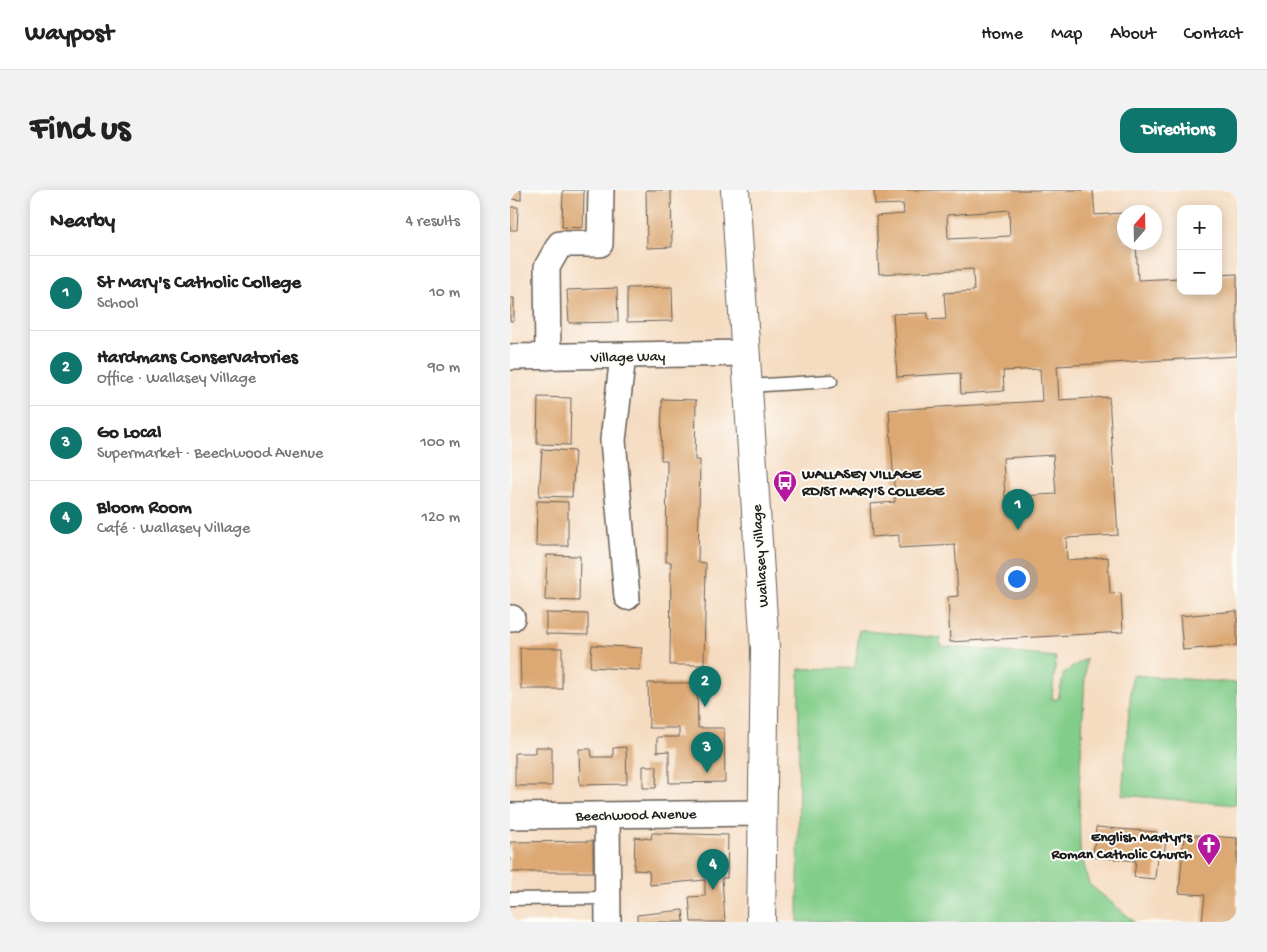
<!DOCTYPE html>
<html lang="en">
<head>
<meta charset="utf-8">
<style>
  body { margin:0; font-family:"Gochi Hand",sans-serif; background:#f2f2f2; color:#222 }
  .controls { position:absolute; right:15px; top:15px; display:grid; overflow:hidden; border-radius:10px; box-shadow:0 2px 12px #0003 }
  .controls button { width:45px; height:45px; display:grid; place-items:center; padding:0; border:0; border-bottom:1px solid #e0e0e0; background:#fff; color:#222; font:25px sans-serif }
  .compass { position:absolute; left:607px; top:15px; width:45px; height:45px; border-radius:50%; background:#fff; box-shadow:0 2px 12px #0003; rotate:20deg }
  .you { position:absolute; left:506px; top:388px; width:18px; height:18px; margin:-12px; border:4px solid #fff; border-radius:50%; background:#1a73e8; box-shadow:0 0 0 8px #1a73e833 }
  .badge { display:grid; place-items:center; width:32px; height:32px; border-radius:50%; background:#0f766e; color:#fff; font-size:16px; font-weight:700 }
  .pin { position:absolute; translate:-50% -41px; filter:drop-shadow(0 1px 2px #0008) }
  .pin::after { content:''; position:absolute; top:26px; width:18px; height:15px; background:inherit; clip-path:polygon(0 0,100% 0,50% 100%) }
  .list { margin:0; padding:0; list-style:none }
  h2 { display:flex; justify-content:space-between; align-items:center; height:65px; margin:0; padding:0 20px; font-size:21px }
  h2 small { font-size:16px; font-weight:400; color:#767676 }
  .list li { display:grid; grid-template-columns:32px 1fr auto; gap:15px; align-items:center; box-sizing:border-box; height:75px; padding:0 20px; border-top:1px solid #e0e0e0 }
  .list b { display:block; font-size:19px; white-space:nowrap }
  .list p { margin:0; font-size:16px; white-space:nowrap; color:#767676 }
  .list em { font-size:16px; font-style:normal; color:#767676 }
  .map { position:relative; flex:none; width:727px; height:732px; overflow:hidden; border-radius:15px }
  header { display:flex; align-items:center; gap:30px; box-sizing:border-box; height:70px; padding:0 25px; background:#fff; border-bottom:1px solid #e0e0e0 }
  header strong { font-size:24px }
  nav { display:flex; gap:28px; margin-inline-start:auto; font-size:18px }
  .intro { display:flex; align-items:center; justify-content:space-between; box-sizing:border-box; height:120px; padding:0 30px }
  h1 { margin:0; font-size:35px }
  .button { padding:12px 22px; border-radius:15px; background:#0f766e; color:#fff; font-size:18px; font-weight:700 }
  main { display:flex; gap:30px; padding:0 30px }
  aside { flex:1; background:#fff; border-radius:15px; box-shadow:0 2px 12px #0003 }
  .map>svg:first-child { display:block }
  .green { fill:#83cd8a; stroke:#507453 }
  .building { fill:#dca873; fill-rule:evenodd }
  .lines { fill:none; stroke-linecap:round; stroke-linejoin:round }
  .service-casing { stroke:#685f56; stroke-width:15 }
  .minor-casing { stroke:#685f56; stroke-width:28 }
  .secondary-casing { stroke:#685f56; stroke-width:30 }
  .service { stroke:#fff; stroke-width:12 }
  .minor { stroke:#fff; stroke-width:25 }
  .secondary { stroke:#fff; stroke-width:28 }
  .labels { text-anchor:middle; stroke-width:4; stroke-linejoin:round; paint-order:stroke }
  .street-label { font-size:15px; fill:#1c1c1c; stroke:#fdfcf7 }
  .poi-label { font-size:15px; font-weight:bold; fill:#1c1c1c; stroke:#fdfcf7; text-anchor:start }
</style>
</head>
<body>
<header>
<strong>Waypost</strong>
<nav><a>Home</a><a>Map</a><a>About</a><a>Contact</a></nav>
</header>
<div class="intro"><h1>Find us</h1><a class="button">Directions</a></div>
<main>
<aside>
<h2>Nearby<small>4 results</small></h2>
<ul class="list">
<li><span class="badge">1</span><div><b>St Mary's Catholic College</b><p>School</p></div><em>10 m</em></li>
<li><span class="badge">2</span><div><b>Hardmans Conservatories</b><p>Office · Wallasey Village</p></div><em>90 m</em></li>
<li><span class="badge">3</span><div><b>Go Local</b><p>Supermarket · Beechwood Avenue</p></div><em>100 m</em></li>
<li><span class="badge">4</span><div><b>Bloom Room</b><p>Café · Wallasey Village</p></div><em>120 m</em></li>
</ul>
</aside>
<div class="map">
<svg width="727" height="732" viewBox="0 0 727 732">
  <rect width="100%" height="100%" fill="#fdfcf7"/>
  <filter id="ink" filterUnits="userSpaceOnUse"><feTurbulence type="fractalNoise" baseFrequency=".02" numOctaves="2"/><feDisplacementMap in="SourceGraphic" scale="10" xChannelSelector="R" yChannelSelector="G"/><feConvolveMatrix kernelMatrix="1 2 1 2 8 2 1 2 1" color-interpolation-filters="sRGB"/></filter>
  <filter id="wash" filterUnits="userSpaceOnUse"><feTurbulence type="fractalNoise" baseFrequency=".0096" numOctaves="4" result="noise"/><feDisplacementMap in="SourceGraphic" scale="20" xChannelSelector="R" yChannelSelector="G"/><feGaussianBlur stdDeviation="1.12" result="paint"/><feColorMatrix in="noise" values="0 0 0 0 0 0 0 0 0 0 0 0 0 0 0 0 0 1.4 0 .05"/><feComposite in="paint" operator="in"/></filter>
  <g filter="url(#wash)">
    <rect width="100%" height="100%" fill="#f5dcc1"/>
    <path class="green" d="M349,440L431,448L430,456L546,467L542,509H548L554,483L576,468L569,601L570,660L579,694L625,732H288L289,479L345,478Z
      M622,485L727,493L726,615L612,605Z"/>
    <g id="blocks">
      <path class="building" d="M0,0H11V10L0,9Z
        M53,0H74L73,38L52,37Z
        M136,0H161L162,57L137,58Z
        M364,0H583L585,25L613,23L614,52H626L628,90L671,88V101H708V85L727,84V166L547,176L549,210L599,207L608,345L556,348L557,370L598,367L600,404L611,403L613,442L440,452L438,407L448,406L445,355L389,358V345L362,347L360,314L385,312L379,220L532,211L530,179L493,181L494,201L451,204L450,183L387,187L383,124L418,123V130L436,129L434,103L464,101L463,79L369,84L366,26L394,24L393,14L365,15ZM499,20L500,46L438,49L437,25ZM543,265L546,304L495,307L493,268Z
        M0,17H8L7,40H0Z
        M162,97L163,131L117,132V98Z
        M107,98L108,132L59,133L57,100Z
        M0,108H4V131H0Z
        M28,207L61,208L60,255L27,254Z
        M152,209L186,210L185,270H190L188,372L196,373L194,475H160L161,372H156L157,270H151Z
        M32,259L65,261L62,307L29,306Z
        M27,311L58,312V356H26Z
        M37,365L70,366L69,411L35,410Z
        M727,421V455L673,460L670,426Z
        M36,423L78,424V445L36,444Z
        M82,455L132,458L130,480L80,477Z
        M10,458H52V499H11Z
        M138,493H187L188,538H214L215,592L159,593V561L147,562V547H169V538H139Z
        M25,557H42V596H5V563H25Z
        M116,557L117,594L70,595L69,559H81L82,567H103V558Z
        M133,576H147L146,598H133Z
        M586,637L647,642L646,649L656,650L654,665H647L645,689L624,687L626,671L583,667Z
        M142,643L218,645L217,688H212L215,732H181L179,707L195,706V690L140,695L139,681L124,680L125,647L141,649Z
        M674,644L727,648V732H692L695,705L669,703Z
        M83,651V682H0V652Z
        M173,720L174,732H127V725Z"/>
    </g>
  </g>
  <g filter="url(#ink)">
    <use href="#blocks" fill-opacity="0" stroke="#685f56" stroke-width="1"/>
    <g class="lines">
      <g class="service-casing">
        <path id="service" d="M238,196L321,191
          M0,709L98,708"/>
      </g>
      <g class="minor-casing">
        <path id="minor" d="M113,166L103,250L117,407
          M0,167L236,163
          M38,167L37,77L50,54H90L91,0
          M0,428H2
          M97,625L98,732
          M0,626L253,623"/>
      </g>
      <g class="secondary-casing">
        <path id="secondary" d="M225,0L255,459L251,732"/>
      </g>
      <use href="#service" class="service"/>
      <use href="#minor" class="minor"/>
      <use href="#secondary" class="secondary"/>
    </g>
  </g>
  <defs>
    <g id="bus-pin" transform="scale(1.25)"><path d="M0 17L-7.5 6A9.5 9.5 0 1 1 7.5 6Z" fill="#b5179e" stroke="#fdfcf7"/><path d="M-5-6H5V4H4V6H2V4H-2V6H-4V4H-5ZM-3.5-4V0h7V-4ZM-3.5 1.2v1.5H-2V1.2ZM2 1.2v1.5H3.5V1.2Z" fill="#fff"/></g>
    <g id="church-pin" transform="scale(1.25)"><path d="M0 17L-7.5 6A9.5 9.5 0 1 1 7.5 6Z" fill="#b5179e" stroke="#fdfcf7"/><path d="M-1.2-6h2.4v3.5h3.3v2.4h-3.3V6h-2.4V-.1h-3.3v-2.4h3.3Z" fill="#fff"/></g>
  </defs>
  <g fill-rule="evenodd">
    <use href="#bus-pin" x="275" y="292"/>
    <use href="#church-pin" x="699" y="655"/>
  </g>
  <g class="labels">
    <g class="street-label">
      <text transform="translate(118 166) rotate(-1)" y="5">Village Way</text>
      <text transform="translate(249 366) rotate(-94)" y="5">Wallasey Village</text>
      <text transform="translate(126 624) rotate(-1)" y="5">Beechwood Avenue</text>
    </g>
    <g class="poi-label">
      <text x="292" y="288">WALLASEY VILLAGE<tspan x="292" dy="17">RD/ST MARY'S COLLEGE</tspan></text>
      <text x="682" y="651" text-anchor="end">English Martyr's<tspan x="682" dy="17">Roman Catholic Church</tspan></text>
    </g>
  </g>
</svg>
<div class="controls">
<button>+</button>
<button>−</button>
</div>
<svg class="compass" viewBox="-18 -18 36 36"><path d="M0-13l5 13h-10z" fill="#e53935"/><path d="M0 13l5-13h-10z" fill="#767676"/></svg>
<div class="you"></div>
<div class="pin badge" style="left:508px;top:340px">1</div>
<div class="pin badge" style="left:195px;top:517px">2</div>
<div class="pin badge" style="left:197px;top:583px">3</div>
<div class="pin badge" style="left:203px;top:700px">4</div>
</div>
</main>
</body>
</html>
